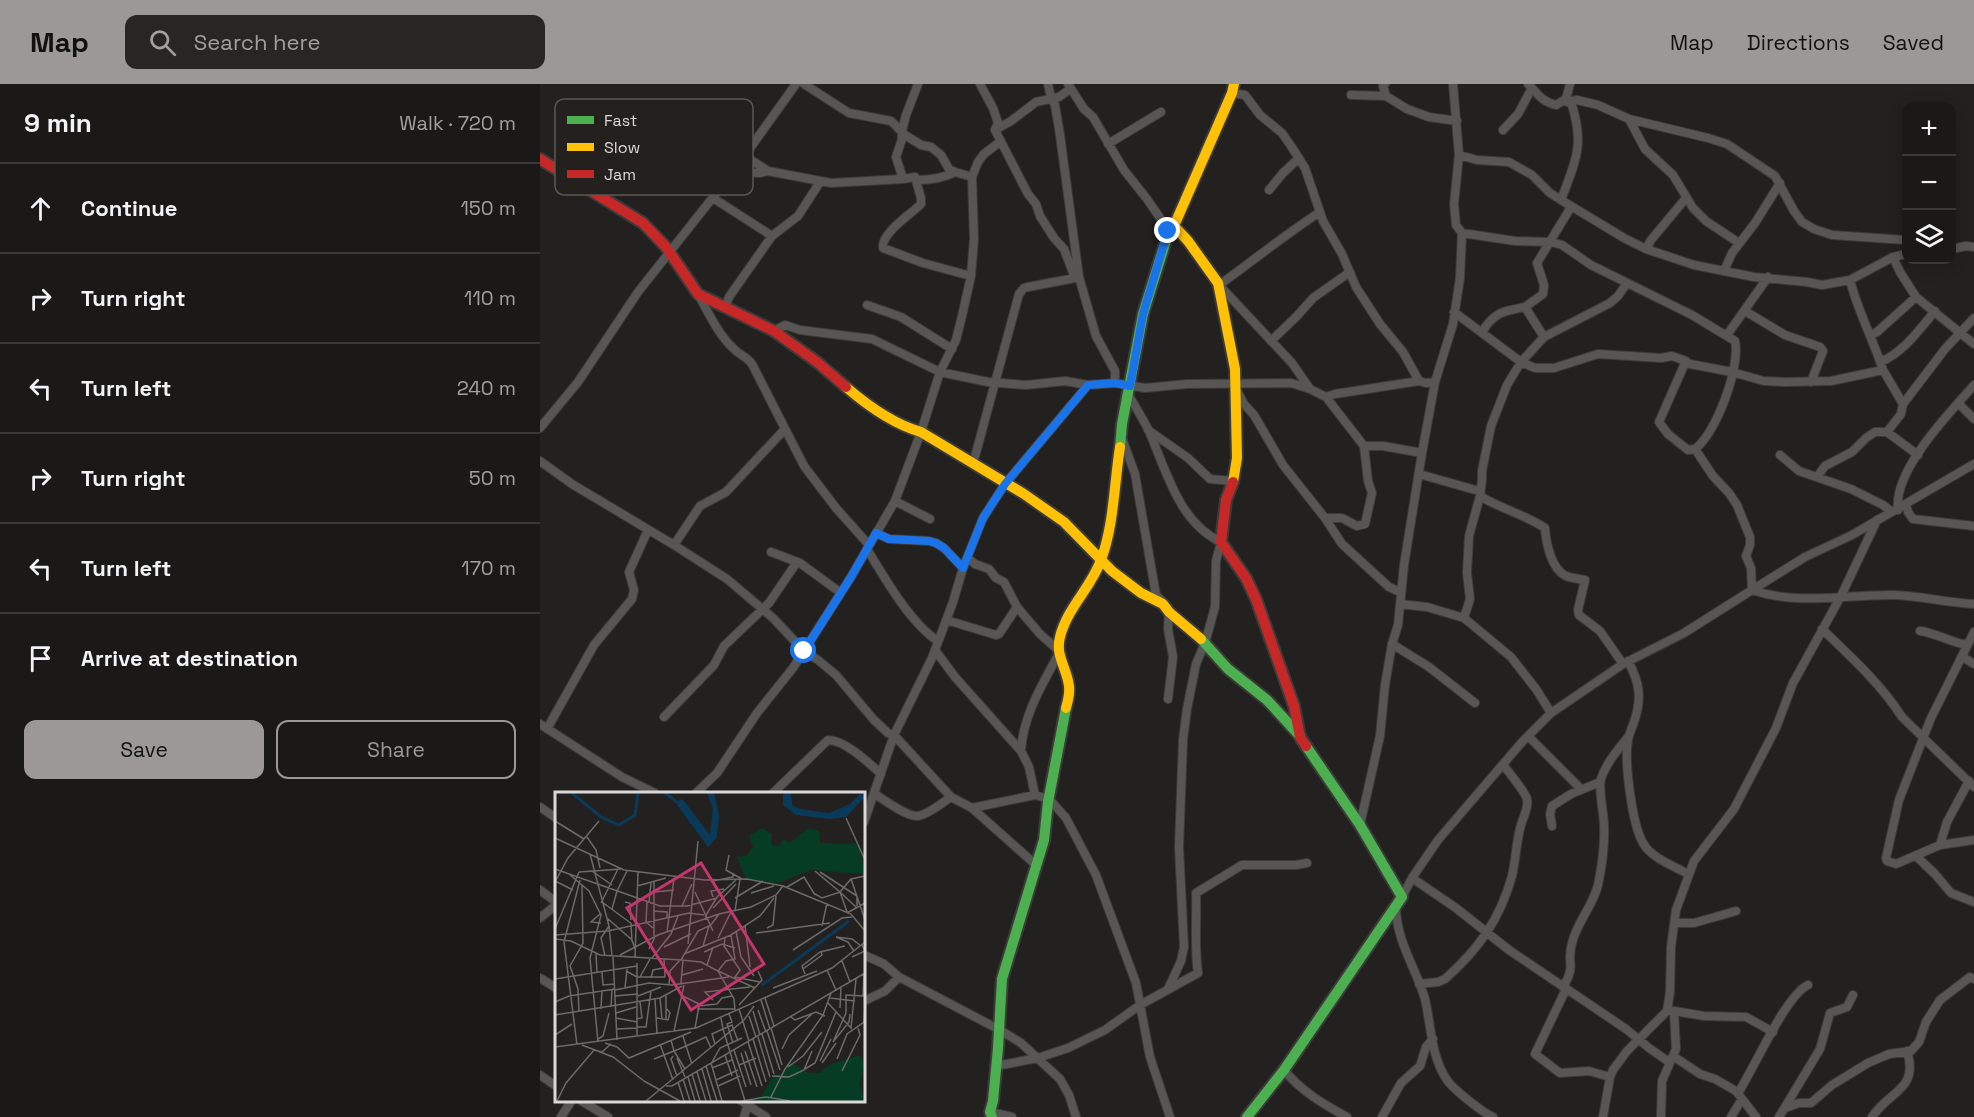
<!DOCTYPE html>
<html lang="en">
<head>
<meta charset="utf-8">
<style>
  body { margin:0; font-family:"Space Grotesk",sans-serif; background:#272624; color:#f1f3f6 }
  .controls { position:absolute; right:18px; top:18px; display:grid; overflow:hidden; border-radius:12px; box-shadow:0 3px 15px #0003 }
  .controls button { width:54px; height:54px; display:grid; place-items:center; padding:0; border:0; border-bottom:2px solid #383836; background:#1a1917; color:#f1f3f6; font:30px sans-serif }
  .stop { position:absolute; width:18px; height:18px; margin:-14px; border:4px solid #1a73e8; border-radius:50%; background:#fff }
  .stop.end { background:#1a73e8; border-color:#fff; box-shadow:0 2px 6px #0008 }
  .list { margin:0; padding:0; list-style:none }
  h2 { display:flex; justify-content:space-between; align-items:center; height:78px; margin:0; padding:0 24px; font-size:26px }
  h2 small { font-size:20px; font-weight:400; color:#9fa0a1 }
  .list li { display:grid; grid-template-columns:39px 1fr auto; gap:18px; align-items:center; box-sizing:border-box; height:90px; padding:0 24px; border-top:2px solid #383836 }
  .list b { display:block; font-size:22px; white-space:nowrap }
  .list em { font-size:20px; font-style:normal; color:#9fa0a1 }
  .actions { display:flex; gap:12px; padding:18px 24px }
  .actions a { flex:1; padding:14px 0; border:2px solid #9b9897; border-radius:12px; text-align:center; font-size:21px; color:#9b9897 }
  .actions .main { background:#9b9897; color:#111 }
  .icon { flex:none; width:33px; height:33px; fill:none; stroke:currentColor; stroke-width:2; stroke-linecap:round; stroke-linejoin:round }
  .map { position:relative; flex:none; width:1434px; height:1033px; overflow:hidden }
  header { display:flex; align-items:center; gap:36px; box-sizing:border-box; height:84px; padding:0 30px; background:#9b9897; color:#111 }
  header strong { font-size:28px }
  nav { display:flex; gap:33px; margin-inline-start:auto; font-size:21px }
  .search { width:420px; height:54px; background:#272624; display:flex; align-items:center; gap:15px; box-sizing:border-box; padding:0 21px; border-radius:12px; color:#9fa0a1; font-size:22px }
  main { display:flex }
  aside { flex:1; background:#1a1917 }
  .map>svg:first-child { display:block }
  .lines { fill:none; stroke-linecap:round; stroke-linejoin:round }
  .street-casing { stroke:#3d3b3a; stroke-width:10 }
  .fast-casing { stroke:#3d3b3a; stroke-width:14 }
  .slow-casing { stroke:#3d3b3a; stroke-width:14 }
  .jam-casing { stroke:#3d3b3a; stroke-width:14 }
  .street { stroke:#575655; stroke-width:8 }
  .fast { stroke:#4caf50; stroke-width:10 }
  .slow { stroke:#ffc107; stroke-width:10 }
  .jam { stroke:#c62828; stroke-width:10 }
  .route { stroke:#1a73e8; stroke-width:8 }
  .inset-river { fill:none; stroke:#0a3a5a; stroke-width:3 }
  .inset-road { fill:none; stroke:#6d6a69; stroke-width:1.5 }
  .view { fill:#c6356e; fill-opacity:0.15; stroke:#c6356e; stroke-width:3 }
  .inset-edge { fill:none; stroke:#dbd8d7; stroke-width:3 }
  .key { fill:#24201e; stroke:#5b5756; stroke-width:1.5 }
  .key-label { font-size:16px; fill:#dbd8d7 }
</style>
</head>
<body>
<header>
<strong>Map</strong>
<div class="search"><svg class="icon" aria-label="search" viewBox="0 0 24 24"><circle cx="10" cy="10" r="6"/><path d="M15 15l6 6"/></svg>Search here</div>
<nav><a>Map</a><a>Directions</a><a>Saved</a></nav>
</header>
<main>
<aside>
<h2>9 min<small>Walk · 720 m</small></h2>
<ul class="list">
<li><svg class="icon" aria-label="ahead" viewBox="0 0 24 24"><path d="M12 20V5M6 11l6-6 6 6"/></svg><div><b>Continue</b></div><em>150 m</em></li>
<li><svg class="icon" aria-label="right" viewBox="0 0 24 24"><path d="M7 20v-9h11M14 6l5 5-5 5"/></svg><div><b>Turn right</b></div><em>110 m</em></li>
<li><svg class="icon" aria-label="left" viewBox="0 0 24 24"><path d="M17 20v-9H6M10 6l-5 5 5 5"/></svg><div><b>Turn left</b></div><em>240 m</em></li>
<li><svg class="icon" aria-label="right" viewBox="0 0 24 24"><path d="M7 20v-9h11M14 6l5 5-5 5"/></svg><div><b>Turn right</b></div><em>50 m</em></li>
<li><svg class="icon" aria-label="left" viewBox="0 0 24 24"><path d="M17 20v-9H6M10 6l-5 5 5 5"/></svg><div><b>Turn left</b></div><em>170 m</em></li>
<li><svg class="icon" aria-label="arrive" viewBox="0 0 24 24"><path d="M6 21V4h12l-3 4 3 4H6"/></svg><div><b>Arrive at destination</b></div></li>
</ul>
<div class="actions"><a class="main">Save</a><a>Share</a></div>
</aside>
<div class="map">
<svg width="1434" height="1033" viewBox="0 0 1434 1033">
  <rect width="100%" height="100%" fill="#23211f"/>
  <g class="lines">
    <g class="street-casing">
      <path id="street" d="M264,0L309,29L351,37L365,51L381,61L391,63L401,71L409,85L415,88
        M378,0L366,31L362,47V55L356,73L363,95L375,93L377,96C390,96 402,95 415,88L432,93
        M440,0L453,24L458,39L455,46L488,110L496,120L500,132L514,154L524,165L535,194L539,193L556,252L575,287V299
        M508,0L511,14L515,21L520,51L539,193
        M528,0L544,25L553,33L584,86L607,115L629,147
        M845,0L843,2L846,12
        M988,0C999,11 1001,17 1016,21L1026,15L1027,18L1037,16L1058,21L1089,35L1168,54L1187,60L1235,92L1254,127L1262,138L1274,145L1292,151L1366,156
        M692,9L705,11L720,31L742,49L751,62L765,84L783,137L802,170L816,203L840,240L863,268L879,297
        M811,11L846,12L867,25L889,33L917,37
        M1026,15L1030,0
        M1089,35L1105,65L1133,91L1153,124L1166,137L1199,159
        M455,46L471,37L496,18L519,13L530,5
        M963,46L978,30L992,4
        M568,60L621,28
        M919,71L937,76L969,78L992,91L1010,109L1021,116L1084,154L1106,165L1154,181L1214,193L1267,198L1282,201L1310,196L1353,173L1366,170
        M205,72L228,87L291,99L363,95
        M193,88L220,89L228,87
        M375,93L381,114V120C370,131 341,149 343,164L383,179L431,192
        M729,106L743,89L759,74
        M173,114L232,152
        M1021,116C1036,76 1045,61 1031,18
        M922,149L975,157L1011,158L1022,161L1051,181L1152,231L1195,257C1201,282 1176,350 1155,365L1173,392L1189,409L1197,421L1210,453V461L1206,472L1211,484L1212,506
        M1106,165L1111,156L1146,114
        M1412,165L1426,162L1434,163
        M1353,173L1360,188L1376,213L1434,260
        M1184,187L1192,169L1215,139L1240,99
        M1310,196C1318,228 1333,255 1343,286
        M678,199L679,201C713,177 743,152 780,128
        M679,201L752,279L770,305L786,313L824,362H843L882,369
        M158,210C168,228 178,250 193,264C199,271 206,272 212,280L264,382L296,424L329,461
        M327,221L361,233L412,265
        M185,223L189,213L232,152L258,132L280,98
        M1205,227L1245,251L1280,263L1283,267L1271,298
        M914,228L981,278L995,284H1014L1058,270L1121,274L1132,272L1146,277L1145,279L1192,288L1224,297L1245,298L1291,297L1343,286L1363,320L1361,330L1347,348L1378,371
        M234,247L245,241L260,246L332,255L400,288L448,298L486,301L525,297L548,301L575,299L605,304L647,300L751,299L770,305
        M942,248C954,228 964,227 985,223
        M1187,251L1228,193
        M1331,251L1337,248L1376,213
        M1004,253L985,223L1003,210L1004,201L997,179L1031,123
        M731,257L757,232L773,214L810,188
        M1340,278C1363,269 1379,246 1395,227
        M1145,279L1119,338L1128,350L1148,366L1155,365
        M697,307L704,320L714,331L743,381L785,434L802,460L849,503L860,508
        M588,310C595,322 603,335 609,347C626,386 639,439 681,458L676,477L675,523L665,559L656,580L647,625L643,656L639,763L644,863L641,877L628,905
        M786,313L795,310L879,297L886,299L895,298
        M1418,319L1434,335
        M1363,320L1405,265L1434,234
        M0,344L38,298L98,208L193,88L256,0
        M608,346L648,374L670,395L693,397
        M583,357L595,390L616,511L621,516
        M1240,371L1259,387L1311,405L1343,421L1352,428
        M0,377L32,400L134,461L187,495L233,534L264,567L278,576L296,591L334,636L348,649L354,651L411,713L432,724L496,781
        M433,380L479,210L484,204L488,203L535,194
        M879,390L939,407
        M1277,393L1285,382L1312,368L1326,354L1335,348H1347
        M940,412C961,425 984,430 1005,444C1006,458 1011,485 1026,492C1031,494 1039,495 1045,496L1038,526L1039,531L1060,547L1083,580
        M355,417L390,435
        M1366,420L1368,428L1373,435L1434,442
        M1358,426C1353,386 1409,330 1434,301
        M785,434H802L817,442L825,440L832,409L828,397L824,362
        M336,449L349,455L389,457L396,459L404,464L423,484
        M134,461L160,422L186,408L245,345
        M327,465C344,493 370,539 398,557
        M231,468L260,479L301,509
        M428,474L435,480L449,485L456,494L464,498L477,523L500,550L518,566
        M1212,506L1265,473L1312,451L1434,380
        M860,520L887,523L924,534L971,573L996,605L1011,629
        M924,534L930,515L927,489L929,452L940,412L942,396V387L951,342L967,301L981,278L1004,253L1070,219L1078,212L1087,199
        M406,536L456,551L459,550L477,523
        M1282,545C1310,572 1341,600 1362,633L1434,703
        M1380,547C1396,549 1410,558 1427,561
        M1434,548L1391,634L1359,716L1346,774L1347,777L1356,780L1400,761L1434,756
        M852,560L889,583L935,619
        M395,566L415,593L481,667L489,683L495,711L509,715L526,734L556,791L596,899L610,973L630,1033
        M1423,573L1434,580
        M1088,577C1100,599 1102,615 1094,638C1092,644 1089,650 1088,656C1084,677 1092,740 1103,759C1111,774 1134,782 1148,790
        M628,615L633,573L628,545L629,528
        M124,633L174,581L184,562L229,519L257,478
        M0,640L82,693L115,709
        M7,645L54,561L92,515L94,506L89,488L108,446
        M989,653L1041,705
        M481,667C483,632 501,603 517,573
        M156,709L177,689L217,629L253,584L311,493L355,417L381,348L400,288L416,256L422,232L431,192L434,155L432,93L438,78L444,70L461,57
        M233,709L288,656C305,656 329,679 341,690
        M335,710C344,716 367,733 378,732C389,730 402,719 411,713
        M0,723L16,734
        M432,724L495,711
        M324,738L354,651L392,574L413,518L423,484L443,434L465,400L548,301
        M820,741L840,652L845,601L852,560L858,541L864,481L882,369L895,298L913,240L920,194L922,149L916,141L914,120L919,71L913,0
        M1012,742L1010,730L1012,722L1031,710L1060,698
        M1400,761L1407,738L1429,697
        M1376,772L1395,790L1411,809L1434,818
        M872,794L916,824L969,866L1086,945L1109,964L1129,978
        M0,806L16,818
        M862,813L872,794L898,756L982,658L1011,629L1083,580L1144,549L1212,506C1259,522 1307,510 1355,511C1382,512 1408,519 1434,520
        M856,823C856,857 876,884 885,915C891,941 891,973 907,996C913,1005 943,1029 953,1033
        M0,834L16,821
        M1135,839H1154L1196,827
        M324,871L344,880L359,893L460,946L481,959L520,995L529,1011L536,1033
        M0,894L16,904
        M879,900L898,898L905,895C939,865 960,835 972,792C976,775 976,758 981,741C983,733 989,724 987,715C984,707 969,688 963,681
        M1023,903C1037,880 1026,880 1032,859C1037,838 1053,822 1058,801C1062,782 1065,761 1064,741C1064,729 1058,706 1061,695C1066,679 1078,666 1088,653
        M1026,905L995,970L1020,989L1049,987L1070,993
        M324,917L345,907L359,893
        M1134,927L1164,932L1206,933L1233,948
        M1132,975L1136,974L1160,990L1175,995L1196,1007L1216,1033
        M456,982L498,974L528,964L565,946L600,921L658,889C654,862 657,836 656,809L702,781H756L767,779
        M744,986C761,1007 783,1020 807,1033
        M0,991L16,1002
        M1198,1009C1214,985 1245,912 1268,901
        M40,1016L68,1033
        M200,1016L226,1033
        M1245,1024L1259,1019H1271L1292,1001L1328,979L1349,970L1371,967L1379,958L1386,938L1400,916L1430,893L1434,895
        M450,1028L472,1033
        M21,1033L32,1016
        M204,1033L209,1017
        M842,1033L861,999L880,982L886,963L893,955
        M1063,1033L1070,993L1073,986L1087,967L1127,927L1130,908L1131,863L1136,826L1154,777L1194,725L1236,644L1253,599L1301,512L1337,436
        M1121,1033L1122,997L1136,965L1134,927H1127
        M1191,1033L1202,1015
        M1239,1033L1280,965L1290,929L1307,923L1313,911
        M1332,1033C1350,1006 1379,1006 1367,967"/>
    </g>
    <g class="fast-casing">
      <path id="fast" d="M580,363L582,340L603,230L629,147L634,142
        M661,555L688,585L727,616L760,652
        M452,1033L450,1028L453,1017L458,964L462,895L504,756L508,718L526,624
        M707,1033L744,986L862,813L820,741L766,662"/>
    </g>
    <g class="slow-casing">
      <path id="slow" d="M306,303C328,322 353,340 381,348L484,410L524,438L572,487L601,509L623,520L629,528L661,555
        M693,398L697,374L695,285L678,199L648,157L634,142L692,9L694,0
        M526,624C528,617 530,609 529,602C527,584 515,572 520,553C527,524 551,504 561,476C574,441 574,401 580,363"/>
    </g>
    <g class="jam-casing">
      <path id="jam" d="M0,75L103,139L126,163L158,210L234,247L277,278L306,303
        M693,398L686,416L681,458L706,494L716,515L754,622L760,653L766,662"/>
    </g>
    <use href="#street" class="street"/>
    <use href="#fast" class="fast"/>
    <use href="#slow" class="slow"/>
    <use href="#jam" class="jam"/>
  </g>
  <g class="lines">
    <path class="route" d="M264,567L311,493L336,449L349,455L389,457L396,459L404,464L423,484L443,434L465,400L548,301L575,299L590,302L603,230L628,147"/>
  </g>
  <g transform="translate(15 708)">
    <rect width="310" height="310" fill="#23211f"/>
    <path d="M207,36L217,42L216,53L225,54L227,47L235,51L253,36L264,39L265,51L304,52L310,82L256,78L223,91L191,88L182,65L191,64L198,55L194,44ZM305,263L309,272L305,292L310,309H196L206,304L219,283L229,281L235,270L253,281H264L274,273Z" fill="#063c24"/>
    <path d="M152,1H159L164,23L162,45L153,55L122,13L125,7L129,9L155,43L158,16ZM228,1H236L237,13L245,17L274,21L295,12L306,1L310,5L291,25L275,27L241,23L228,13Z" fill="#0a3a5a"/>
    <path class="inset-river" d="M17,1L46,25L64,33L80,23L83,1M110,1L126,13M207,193L294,129"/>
    <path class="inset-road" d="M291,26L310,68M0,29L29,47M32,45L41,58L45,76M0,46L69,78L150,88L192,87L228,94M35,62L54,134L57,164M174,63L171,78L187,87M0,77L105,114H132L162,106M37,79L57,93M260,79L285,100L296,87L310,84M24,80L66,77M265,80L302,104V114M14,82L34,99L46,123L35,166L43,250M296,87L310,128M0,89L18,98M158,89L178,85V81M0,90L13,66L44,29M82,94L111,86M232,95L249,85L260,103M62,99L72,79M100,100L119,98M140,100L158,139M285,100L292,120M196,101L219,94M260,102L267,106L285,100L301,115M158,105L156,99L169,97M180,106L208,89M47,110L77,132M70,110L75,111L76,128M92,110L91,130L98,136M94,110L96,91M46,111L63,77M127,114L137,92M158,116L181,92M57,117L62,99M98,119L112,120V125M180,119L185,87M46,121L36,130L46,131M292,121L310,111M150,125L162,105L181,88M52,126L77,148L80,157M76,132L77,150M190,133L195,175M267,134L272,111M212,136L218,133L221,104M0,137L24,80M181,139L186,165L199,184M112,140L119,86M201,141L275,131M0,143L53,139L134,121L149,123M176,143L180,167L171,169L163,179L200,196M163,146L176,120M170,146L169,154L185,178L180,185M0,147L16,149L45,163L126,168L143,139L156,133L164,122L196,115L221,103L228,94L296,122L310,139M133,152L143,49M148,154L154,134M109,155L136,142M94,157L99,147V89M238,158L287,126L297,125M299,159L293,150L281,145L297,147L306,154M149,160L167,152L180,156M41,162L42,181M129,162L176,143L205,124L219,106M65,163L103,143L164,122M50,164L46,146L54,134M58,164L62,248M80,165L83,80M297,165L310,159L307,153M97,166L116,142L123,124M109,167L110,185M126,168L146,170L163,179L179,207L180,219M287,169L295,190M152,173L158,155M248,177L267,163L266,159M272,178L281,198M71,179L82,185H110M47,180L48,193L60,192M250,182L247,174L265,160L290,154M127,183L148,177M85,185L95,167M179,185L205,190M96,186L98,178L108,176M0,187L82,174M126,191L128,168M114,193L115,179L125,168M70,196L72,177M218,196L262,179M60,198L94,191L117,193L174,185M60,204L83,202M83,204L106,195M111,204V227M128,204L146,213M308,204L309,182M105,206L107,227M210,206L219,234M275,206L300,209M100,207L102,241M158,208L150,200L195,195M206,208L215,237M0,210L14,204L60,197M273,211L296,236L301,187M162,212L167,206L177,204M184,213L207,188L203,179M56,215L57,197M285,216L286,195M46,217L47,198M142,217H179M184,217L194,249M203,218L211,240M198,219L205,243M24,220L23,197L15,174L28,151L27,93M61,221L81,215M174,222L177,230L172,232L178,251M0,223L105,206L127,194M194,224L201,245M236,225L240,228L261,220L270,224M61,226L82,230M102,226L113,228L115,221L112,217M81,227L87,226L85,210M82,235H91L96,199M140,236L144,214L162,212M216,236L227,273M62,237L82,236M119,239L129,193M212,239L225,278M207,242L219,282M0,243L17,232M82,243V171M128,244L131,254L119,259L130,277M203,245L215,285M43,247L48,244L54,221M198,247L211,290M183,249L177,233L168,237L190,309M193,250L207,294M278,250L291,221V203L310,204M278,250L294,230L295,222M50,251L62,255L74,266L136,240M105,252L118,288M160,252L157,242L168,237L166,226M22,253L9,150L25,88M27,253L58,265L89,289M0,255L141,236L277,176L310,150M227,257L234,243L258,221M179,258L191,295M190,259L202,295M186,261L196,293M170,263L177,284M118,264L116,267L122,284M122,266L130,285M99,267L119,259L116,248M282,267L292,242L309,230L310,216M265,269L276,247M157,270L165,256L187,246M156,271L167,309M267,271L281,251M137,272L131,254L151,245L156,256M184,273L201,266M151,274L162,309M233,275L248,264L267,240M157,276L177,268M147,277L156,309M250,277L260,271L281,220M287,279L305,243L303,236M142,280L151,309M137,282L145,309M217,284L234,285L249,278L257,259M133,285L140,309M128,287L135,309M161,288L183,278M89,289L125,309M123,290L129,309M111,294H117L310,181M163,294L185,284M216,305L230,277L268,223L276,201M2,309L11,291L39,258L47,260L56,252M91,309L189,228L199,214M187,309L211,305L235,309"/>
    <path class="view" d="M146,71L209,172L136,218L72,116Z"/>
    <rect width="310" height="310" class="inset-edge"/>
  </g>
  <rect x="15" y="15" width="198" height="96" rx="9" class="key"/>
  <rect x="27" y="32" width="27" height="8" fill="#4caf50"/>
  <rect x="27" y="59" width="27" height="8" fill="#ffc107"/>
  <rect x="27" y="86" width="27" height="8" fill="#c62828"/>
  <g class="key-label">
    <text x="64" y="42">Fast</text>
    <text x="64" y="69">Slow</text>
    <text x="64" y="96">Jam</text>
  </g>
</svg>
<div class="controls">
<button>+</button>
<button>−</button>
<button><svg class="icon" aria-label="layers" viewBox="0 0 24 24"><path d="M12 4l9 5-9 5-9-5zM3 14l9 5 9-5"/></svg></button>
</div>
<div class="stop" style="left:264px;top:567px"></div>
<div class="stop end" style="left:628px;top:147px"></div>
</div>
</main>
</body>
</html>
